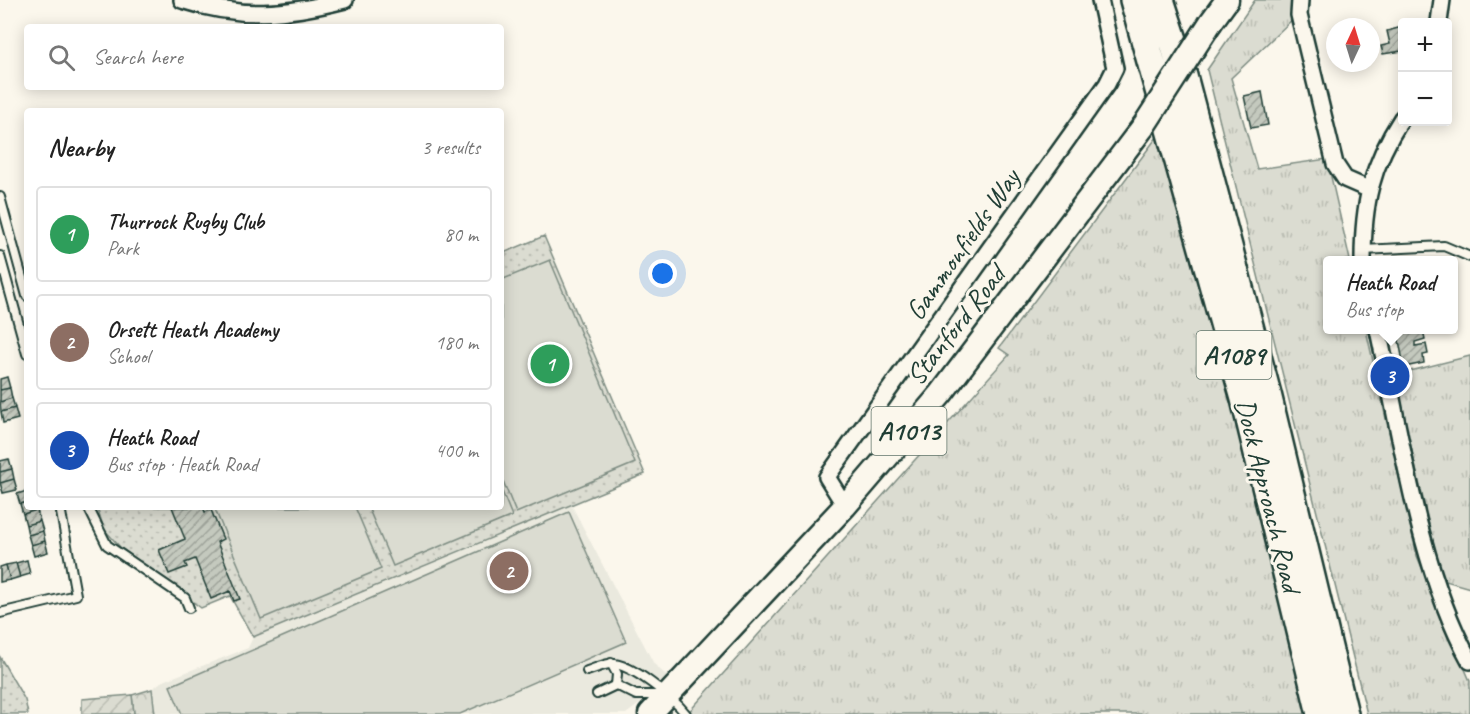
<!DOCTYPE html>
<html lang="en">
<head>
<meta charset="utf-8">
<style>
  body { margin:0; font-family:Caveat,sans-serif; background:#f2f2f2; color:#222 }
  .controls { position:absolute; right:18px; top:18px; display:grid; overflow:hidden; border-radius:6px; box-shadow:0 3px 15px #0003 }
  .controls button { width:54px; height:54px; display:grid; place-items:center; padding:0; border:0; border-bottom:2px solid #e0e0e0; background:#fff; color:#222; font:30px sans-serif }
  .compass { position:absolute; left:1326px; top:18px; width:54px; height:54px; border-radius:50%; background:#fff; box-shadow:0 3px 15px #0003; rotate:4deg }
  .you { position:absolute; left:663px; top:274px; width:21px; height:21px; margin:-15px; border:4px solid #fff; border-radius:50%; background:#1a73e8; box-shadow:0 0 0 9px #1a73e833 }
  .badge { display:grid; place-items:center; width:39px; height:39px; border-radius:50%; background:#1f6fb2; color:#fff; font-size:20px; font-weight:700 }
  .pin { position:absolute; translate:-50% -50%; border:3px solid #fff; box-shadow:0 2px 6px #0006 }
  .popup { position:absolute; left:1323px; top:256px; width:135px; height:78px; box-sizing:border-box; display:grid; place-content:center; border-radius:6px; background:#fff; filter:drop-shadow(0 2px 4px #0005); font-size:20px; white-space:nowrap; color:#767676 }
  .popup b { font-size:22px; color:#222 }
  .popup::after { content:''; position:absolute; left:50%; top:100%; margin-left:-12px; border:12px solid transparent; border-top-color:#fff }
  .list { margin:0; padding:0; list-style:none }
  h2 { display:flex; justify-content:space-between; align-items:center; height:78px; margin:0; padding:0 24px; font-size:26px }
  h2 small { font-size:20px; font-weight:400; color:#767676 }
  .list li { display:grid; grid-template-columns:39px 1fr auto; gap:18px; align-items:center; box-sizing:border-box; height:96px; margin:0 12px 12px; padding:0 12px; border:2px solid #e0e0e0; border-radius:6px }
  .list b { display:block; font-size:22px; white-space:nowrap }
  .list p { margin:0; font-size:20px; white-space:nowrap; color:#767676 }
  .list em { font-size:20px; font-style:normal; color:#767676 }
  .icon { flex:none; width:33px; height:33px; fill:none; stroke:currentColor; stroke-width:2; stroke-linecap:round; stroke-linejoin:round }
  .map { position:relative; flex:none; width:1470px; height:714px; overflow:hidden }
  .search { position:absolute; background:#fff; box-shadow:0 3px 15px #0003; left:24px; top:24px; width:480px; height:66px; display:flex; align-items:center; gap:15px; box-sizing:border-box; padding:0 21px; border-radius:6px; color:#767676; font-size:22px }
  .panel { position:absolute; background:#fff; box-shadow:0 3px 15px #0003; left:24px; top:108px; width:480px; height:402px; border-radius:6px }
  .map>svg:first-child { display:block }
  .built { fill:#eae9de }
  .grass { fill:url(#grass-tufts); stroke:#7d8c82; stroke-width:1.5 }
  .forest { fill:url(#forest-crowns); stroke:#7d8c82; stroke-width:1.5 }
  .park { fill:url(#park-dots); stroke:#7d8c82; stroke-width:1.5 }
  .garden { fill:url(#garden-furrows); stroke:#7d8c82; stroke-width:1.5 }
  .pitch { fill:#dbdcd1; stroke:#7d8c82; stroke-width:1.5 }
  .building { fill:url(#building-hatch); stroke:#1f3d34; stroke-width:1.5 }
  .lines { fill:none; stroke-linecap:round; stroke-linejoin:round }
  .lane-casing { stroke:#1f3d34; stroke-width:12 }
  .street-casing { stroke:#1f3d34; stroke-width:20 }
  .primary-casing { stroke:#1f3d34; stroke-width:27 }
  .highway-casing { stroke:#1f3d34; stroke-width:32 }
  .lane { stroke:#fbf7ec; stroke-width:8 }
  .street { stroke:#fbf7ec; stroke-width:15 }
  .primary { stroke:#fbf7ec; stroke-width:22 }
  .highway { stroke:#fbf7ec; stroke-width:27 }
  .primary-bridge-casing { stroke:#1f3d34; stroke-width:27; stroke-linecap:butt }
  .primary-bridge { stroke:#fbf7ec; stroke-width:22 }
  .labels { text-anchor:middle; stroke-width:6; stroke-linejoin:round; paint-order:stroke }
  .shield { fill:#fbf7ec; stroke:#61756b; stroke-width:1.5 }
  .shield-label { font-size:27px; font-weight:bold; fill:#1f3d34 }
  .street-label { font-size:28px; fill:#1f3d34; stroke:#fbf7ec }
</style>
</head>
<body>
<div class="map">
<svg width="1470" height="714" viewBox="0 0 1470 714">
  <defs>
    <pattern id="grass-tufts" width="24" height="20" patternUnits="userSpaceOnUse" patternTransform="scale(1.5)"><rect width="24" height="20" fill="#dbdcd1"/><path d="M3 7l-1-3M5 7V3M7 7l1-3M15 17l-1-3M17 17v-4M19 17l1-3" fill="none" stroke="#bcbeb4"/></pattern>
    <pattern id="forest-crowns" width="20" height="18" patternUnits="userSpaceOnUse" patternTransform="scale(1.5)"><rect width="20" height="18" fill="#dbdcd1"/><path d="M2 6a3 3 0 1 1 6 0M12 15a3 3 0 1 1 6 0" fill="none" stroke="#bcbeb4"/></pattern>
    <pattern id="park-dots" width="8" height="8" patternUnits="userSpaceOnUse" patternTransform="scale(1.5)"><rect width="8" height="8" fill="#dbdcd1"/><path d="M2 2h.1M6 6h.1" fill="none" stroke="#bcbeb4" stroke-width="1.8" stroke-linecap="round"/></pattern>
    <pattern id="garden-furrows" width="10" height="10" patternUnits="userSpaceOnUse" patternTransform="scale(1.5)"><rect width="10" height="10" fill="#dbdcd1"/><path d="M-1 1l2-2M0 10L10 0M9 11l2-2" fill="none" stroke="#bcbeb4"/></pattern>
    <pattern id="building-hatch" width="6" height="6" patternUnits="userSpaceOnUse" patternTransform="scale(1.5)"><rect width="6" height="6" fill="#c4c9be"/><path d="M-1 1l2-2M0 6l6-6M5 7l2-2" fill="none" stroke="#9fa49b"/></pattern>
  </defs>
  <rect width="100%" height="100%" fill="#fbf7ec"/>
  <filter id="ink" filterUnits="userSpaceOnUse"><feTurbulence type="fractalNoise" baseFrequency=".0167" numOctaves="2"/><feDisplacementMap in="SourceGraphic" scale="12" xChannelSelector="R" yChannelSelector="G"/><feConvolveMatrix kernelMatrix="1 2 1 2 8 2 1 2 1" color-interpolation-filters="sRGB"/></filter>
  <g filter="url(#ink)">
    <path class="built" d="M571,504L654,664L671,680L626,714H155L152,689L161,682L248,648L253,637Z"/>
    <path class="grass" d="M1255,0H1297L1295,17L1231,78L1257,169L1327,159L1350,260H1327V330H1366L1417,556L1470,681V714H1367L1207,70Z
      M1163,129L1311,714H687L1009,355L999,348Z
      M1470,356V588L1442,580L1394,375Z"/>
    <path class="forest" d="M152,689L155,714H134L132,695Z"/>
    <path class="park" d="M544,236L645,474L253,637L230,596L201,608L120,547L104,529L97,507H501V254Z
      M0,657L25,700L28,714H0Z"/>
    <path class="garden" d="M132,695L134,714H82V699Z"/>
    <path class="pitch" d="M550,260L635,463L516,513L501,476V280Z
      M501,489L512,516L393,566L368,507H501Z
      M214,507H355L381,569L261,619Z
      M569,512L626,642L460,714H182L170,686Z"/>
    <path class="building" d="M1402,27V51L1383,54L1381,46L1390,44L1387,31Z
      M1262,92L1268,125L1251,128L1244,96Z
      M1397,330H1412V332L1423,330L1425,339L1415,342V346L1426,344L1428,354L1423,355L1424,363L1404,367Z
      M7,377L10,388L0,390V379Z
      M10,388L12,398L0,402V390Z
      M12,398L15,408L1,412L0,402Z
      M15,408L18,419L3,423L1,412Z
      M9,459L12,469L0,472V461Z
      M12,469L14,479L0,483V472Z
      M14,479L17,490L3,493L0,483Z
      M27,491V502L20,504L17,494Z
      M27,502V507H36L37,510L23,514L20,504Z
      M172,507H203L205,512L211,510L223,539L217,542L240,599L234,601L230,591L211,599L195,559L185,563L187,567L169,574L159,550L185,539Z
      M37,510L40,521L26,525L23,514Z
      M40,521L43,531L28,535L26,525Z
      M43,531L45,541L31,545L28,535Z
      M45,541L48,552L34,556L31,545Z
      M27,560L30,574L20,577L16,563Z
      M16,563L20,577L10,580L6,565Z
      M6,565L10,580L0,582V567Z"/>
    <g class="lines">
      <g class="lane-casing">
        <path id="lane" d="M0,197L27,296
          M1363,250L1444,246L1470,257
          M0,256L27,354
          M88,507L107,545L185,598L189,608
          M0,613L76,595L60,507
          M611,663L617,674L616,685
          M587,671C594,669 602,665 609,664C629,661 674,699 686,714
          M597,694L616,685L636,695H662"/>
      </g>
      <g class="street-casing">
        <path id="street" d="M182,0C241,19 286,15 345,0
          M1300,0L1299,15L1335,164L1345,179L1368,189
          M1439,22L1442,0
          M1363,260C1363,204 1371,166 1402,118
          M1378,330C1401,435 1418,567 1470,661
          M845,506L827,477L1107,84L1115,68L1100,0"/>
      </g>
      <g class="primary-casing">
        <path id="primary" d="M1211,22L1227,0
          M650,714L845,506L941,394L1143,127"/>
      </g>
      <g class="highway-casing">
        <path id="highway" d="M1134,0L1245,399L1321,714
          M1160,0L1175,46L1267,394L1344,714"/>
      </g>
      <use href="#lane" class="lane"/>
      <use href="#street" class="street"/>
      <use href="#primary" class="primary"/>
      <use href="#highway" class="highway"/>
      <g class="primary-bridge-casing">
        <path id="primary-bridge" d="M1143,127L1211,22"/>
      </g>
      <use href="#primary-bridge" class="primary-bridge"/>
    </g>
  </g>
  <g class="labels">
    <g class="shield">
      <rect x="1196.5" y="331" width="75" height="48" rx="4.5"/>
      <rect x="871.5" y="407" width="75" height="48" rx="4.5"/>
    </g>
    <g class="shield-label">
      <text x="1234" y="364">A1089</text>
      <text x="909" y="440">A1013</text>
    </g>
    <g class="street-label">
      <text transform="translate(962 244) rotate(-55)" y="10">Gammonfields Way</text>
      <text transform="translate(955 325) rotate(-52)" y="10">Stanford Road</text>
      <text transform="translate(1269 495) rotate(76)" y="10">Dock Approach Road</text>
    </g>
  </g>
</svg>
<div class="controls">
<button>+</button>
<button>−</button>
</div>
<svg class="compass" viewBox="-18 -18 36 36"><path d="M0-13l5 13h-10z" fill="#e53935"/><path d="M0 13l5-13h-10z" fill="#767676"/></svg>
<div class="you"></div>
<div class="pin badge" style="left:550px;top:364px;background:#2e9e5b">1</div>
<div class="pin badge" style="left:509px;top:571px;background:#8d6e63">2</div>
<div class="pin badge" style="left:1390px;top:376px;background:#1a4fb4">3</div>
<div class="popup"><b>Heath Road</b>Bus stop</div>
<div class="search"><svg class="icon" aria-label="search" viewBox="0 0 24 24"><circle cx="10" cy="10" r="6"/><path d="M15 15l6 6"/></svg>Search here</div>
<section class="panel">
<h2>Nearby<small>3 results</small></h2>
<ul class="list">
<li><span class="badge" style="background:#2e9e5b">1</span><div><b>Thurrock Rugby Club</b><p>Park</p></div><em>80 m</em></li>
<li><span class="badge" style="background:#8d6e63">2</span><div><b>Orsett Heath Academy</b><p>School</p></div><em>180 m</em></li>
<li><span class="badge" style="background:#1a4fb4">3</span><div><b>Heath Road</b><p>Bus stop · Heath Road</p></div><em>400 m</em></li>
</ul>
</section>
</div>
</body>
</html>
